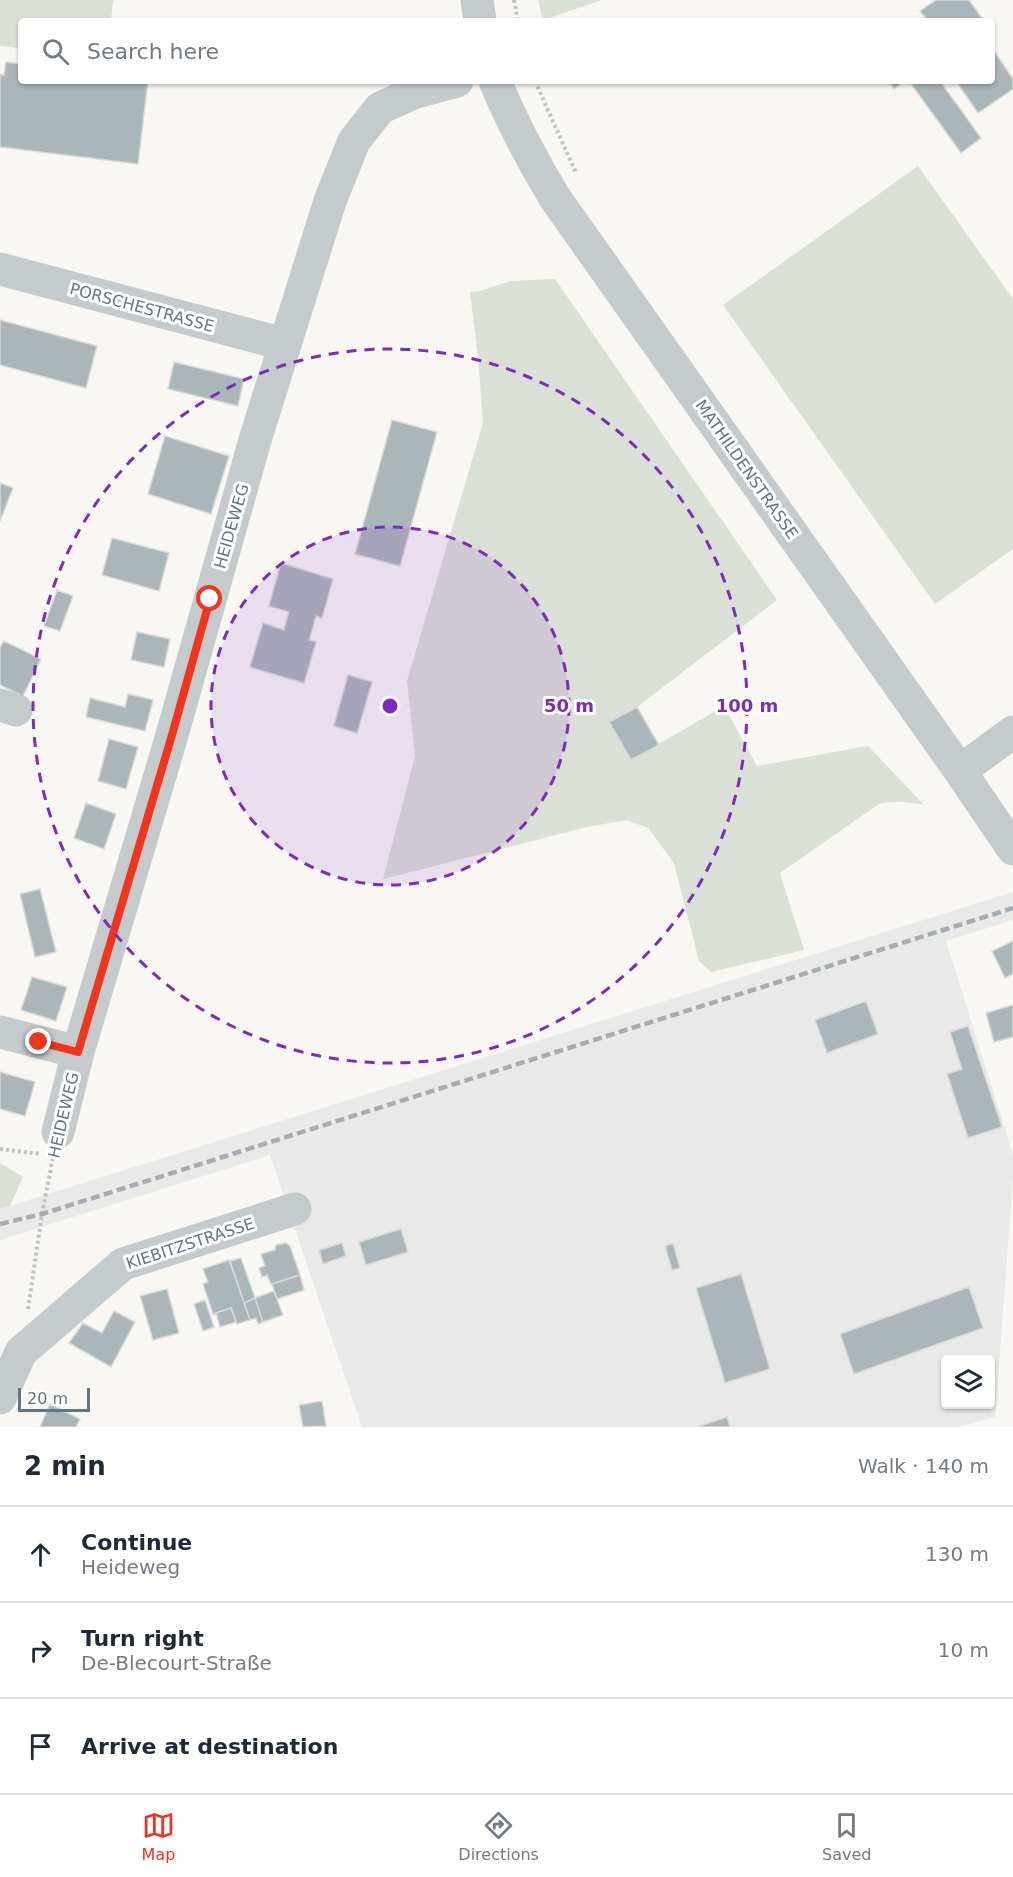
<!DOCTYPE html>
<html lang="en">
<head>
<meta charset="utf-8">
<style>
  body { margin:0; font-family:"DejaVu Sans",sans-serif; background:#f2f2f3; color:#1f2937 }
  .controls { position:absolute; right:18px; bottom:18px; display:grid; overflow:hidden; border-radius:6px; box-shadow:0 2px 4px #0004 }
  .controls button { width:54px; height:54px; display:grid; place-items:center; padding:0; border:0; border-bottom:2px solid #e0e1e3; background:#fff; color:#1f2937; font:30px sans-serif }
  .scale { position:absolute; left:18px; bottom:15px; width:72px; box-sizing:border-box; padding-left:6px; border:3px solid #607782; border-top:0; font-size:16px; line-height:21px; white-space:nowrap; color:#607782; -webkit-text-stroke:4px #fff; paint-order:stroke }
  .stop { position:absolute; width:18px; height:18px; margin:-14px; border:4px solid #ef351c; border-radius:50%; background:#fff }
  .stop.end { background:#ef351c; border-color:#fff; box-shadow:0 2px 6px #0008 }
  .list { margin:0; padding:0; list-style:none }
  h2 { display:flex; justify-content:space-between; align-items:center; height:78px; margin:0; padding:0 24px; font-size:26px }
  h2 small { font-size:20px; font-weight:400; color:#747a83 }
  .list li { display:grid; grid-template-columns:39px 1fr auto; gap:18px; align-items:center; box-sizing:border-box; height:96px; padding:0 24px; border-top:2px solid #e0e1e3 }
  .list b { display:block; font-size:22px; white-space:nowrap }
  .list p { margin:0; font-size:20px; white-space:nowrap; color:#747a83 }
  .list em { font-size:20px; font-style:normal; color:#747a83 }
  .icon { flex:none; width:33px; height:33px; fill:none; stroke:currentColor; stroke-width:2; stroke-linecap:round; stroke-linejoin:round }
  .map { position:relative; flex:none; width:1013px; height:1427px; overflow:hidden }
  .search { position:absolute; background:#fff; box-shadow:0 2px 4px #0004; left:18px; right:18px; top:18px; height:66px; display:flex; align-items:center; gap:15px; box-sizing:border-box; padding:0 21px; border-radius:6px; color:#747a83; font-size:22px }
  .sheet { height:366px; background:#fff }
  nav { display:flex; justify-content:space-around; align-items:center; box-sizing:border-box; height:84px; border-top:2px solid #e0e1e3; background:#fff; font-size:16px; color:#747a83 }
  nav a { display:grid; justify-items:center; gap:3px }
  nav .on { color:#ef351c }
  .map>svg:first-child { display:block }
  .built { fill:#e8e9e8; fill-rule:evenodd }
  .green { fill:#dae0d5 }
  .building { fill:#abb6ba; stroke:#d9d9d7; stroke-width:1.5 }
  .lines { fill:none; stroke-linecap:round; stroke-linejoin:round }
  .path { stroke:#c0c3c5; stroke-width:4; stroke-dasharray:3 3; stroke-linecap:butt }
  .minor { stroke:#c5cacd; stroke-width:33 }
  .rail { stroke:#a5adb2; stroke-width:4.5; stroke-dasharray:9 4.5; stroke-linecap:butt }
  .route { stroke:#ef351c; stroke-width:8 }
  .ring { fill:none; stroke:#7b2cbf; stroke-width:3; stroke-dasharray:10 8 }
  .labels { text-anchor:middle; stroke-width:6; stroke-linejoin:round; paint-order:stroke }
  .street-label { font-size:16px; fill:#607782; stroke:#fff }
  .centre { fill:#7b2cbf; stroke:#fff; stroke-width:3 }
  .ring-label { font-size:18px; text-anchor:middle; font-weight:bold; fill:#7b2cbf; stroke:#fff; stroke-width:6; stroke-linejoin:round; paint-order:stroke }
</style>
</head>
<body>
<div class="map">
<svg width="1013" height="1427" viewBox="0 0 1013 1427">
  <rect width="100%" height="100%" fill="#f8f7f4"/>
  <path class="built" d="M1013,892V920L946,941L1013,1154V1179L995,1417L957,1427H362L270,1155L0,1240V1209ZM946,1360H990V1404H946Z"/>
  <path class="green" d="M0,0H113L111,21H21V48L0,46Z
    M538,0H602L543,20Z
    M918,166L1013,299V549L935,604L723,305Z
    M555,279L777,600L637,707L610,722L631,760L724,706L757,766L868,746L924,805C908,802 895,800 879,804L780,873L804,950L711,972L699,961L674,863L648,828L627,820L587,827L383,879L415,756L407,681L483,423L478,356L470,292L479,291L511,281Z
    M0,1163L23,1177L10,1206L0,1209Z"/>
  <path class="building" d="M936,0H969L982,18L978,21H928L920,11Z
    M992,48L1013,79V89L978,113L956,81H992Z
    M6,62L21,64V81H148L138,164L0,147V74L4,75Z
    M889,81H905L894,89Z
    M909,81H940L981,138L961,153Z
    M0,320L97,346L86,388L0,365Z
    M174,362L244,379L238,406L168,389Z
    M392,420L437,432L400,566L355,554Z
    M165,436L229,456L211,514L148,494Z
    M0,483L13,488L0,521Z
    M112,538L169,553L159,591L102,575Z
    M281,563L333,579L322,618L316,616L309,640L316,642L304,683L250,667L263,623L284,630L289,612L269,606Z
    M57,590L73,596L60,631L44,626Z
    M137,632L170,639L164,667L131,660Z
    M4,641L41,659L23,696L0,685V647Z
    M348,675L372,682L357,733L334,726Z
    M128,694L153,700L145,731L86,717L90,698L125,707Z
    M637,707L659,745L631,760L609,722Z
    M109,739L138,747L126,789L98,781Z
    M86,803L116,814L104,849L74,838Z
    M40,889L56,952L35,957L20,894Z
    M1013,941V974L1005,978L992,951Z
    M32,977L67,987L56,1021L21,1010Z
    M866,1001L878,1034L827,1053L815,1020Z
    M1013,1005V1037L994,1042L986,1013Z
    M968,1026L1002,1127L968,1138L947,1074L962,1069L950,1032Z
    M0,1072L35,1082L25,1116L0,1109Z
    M401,1229L408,1252L366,1265L359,1242Z
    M286,1243L290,1246L300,1275L271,1284L267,1275L262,1277L259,1268L265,1266L261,1254L275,1250L276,1245Z
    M342,1243L346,1256L323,1264L319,1250Z
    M673,1243L680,1268L672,1270L665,1246Z
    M241,1258L255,1298L244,1303L230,1261Z
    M229,1260L250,1320L237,1324L231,1308L213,1314L203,1284L208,1282L203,1269Z
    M741,1274L770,1369L725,1383L696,1288Z
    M300,1275L304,1290L277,1299L272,1284Z
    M969,1287L983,1328L854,1374L840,1334Z
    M167,1289L179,1333L153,1340L140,1296Z
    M274,1291L283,1315L263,1322L255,1298Z
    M255,1298L263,1322L258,1324L256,1318L250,1320L244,1303Z
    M205,1300L214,1327L203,1331L194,1304Z
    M231,1308L236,1322L220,1327L216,1313Z
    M114,1311L135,1322L111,1367L69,1343L83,1323L102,1333Z
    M322,1401L326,1426L303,1427L299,1405Z
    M50,1404L80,1419L76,1427H40Z
    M727,1417L730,1427H697Z"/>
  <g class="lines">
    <path class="path" d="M514,0L518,21
      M535,81L576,173
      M0,1149L41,1154
      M28,1309L42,1214L53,1157"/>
    <path class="minor" d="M477,0L480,21
      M495,81C512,122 532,160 555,198L960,771L1013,849
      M0,269L284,344
      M0,705L16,710
      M960,771L1013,732
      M0,1032L78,1052
      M58,1132L78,1052L172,735L255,440L330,201L354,141L380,108L416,92L457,81
      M0,1398L21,1352L123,1264L295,1209"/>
    <path class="rail" d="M0,1224L42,1214L1013,908"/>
  </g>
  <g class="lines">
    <path class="route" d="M39,1042L78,1052L172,735L210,599"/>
  </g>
  <circle cx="390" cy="706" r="179" fill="#7b2cbf" fill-opacity=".12"/>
  <g class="ring">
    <circle cx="390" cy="706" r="179"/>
    <circle cx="390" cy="706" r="357"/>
  </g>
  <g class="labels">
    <g class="street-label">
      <text transform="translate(142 307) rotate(15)" y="6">PORSCHESTRASSE</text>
      <text transform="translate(747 469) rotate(55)" y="6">MATHILDENSTRASSE</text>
      <text transform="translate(231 526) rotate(-74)" y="6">HEIDEWEG</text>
      <text transform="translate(63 1115) rotate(-77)" y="6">HEIDEWEG</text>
      <text transform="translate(190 1243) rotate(-18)" y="6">KIEBITZSTRASSE</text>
    </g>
  </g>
  <circle cx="390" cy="706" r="9" class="centre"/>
  <g class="ring-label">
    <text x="569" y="712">50 m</text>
    <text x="747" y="712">100 m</text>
  </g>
</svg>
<div class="controls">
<button><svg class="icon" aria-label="layers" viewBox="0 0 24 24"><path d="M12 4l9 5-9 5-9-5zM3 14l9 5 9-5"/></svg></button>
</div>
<div class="scale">20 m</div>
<div class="stop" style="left:210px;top:599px"></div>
<div class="stop end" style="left:39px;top:1042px"></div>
<div class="search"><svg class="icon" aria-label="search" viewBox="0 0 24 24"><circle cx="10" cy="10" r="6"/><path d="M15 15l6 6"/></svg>Search here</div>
</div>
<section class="sheet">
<h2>2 min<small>Walk · 140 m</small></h2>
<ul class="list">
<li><svg class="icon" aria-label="ahead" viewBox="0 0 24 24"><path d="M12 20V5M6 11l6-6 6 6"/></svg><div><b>Continue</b><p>Heideweg</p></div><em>130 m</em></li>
<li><svg class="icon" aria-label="right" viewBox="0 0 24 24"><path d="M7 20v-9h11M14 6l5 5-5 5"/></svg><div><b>Turn right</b><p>De-Blecourt-Straße</p></div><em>10 m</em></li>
<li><svg class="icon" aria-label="arrive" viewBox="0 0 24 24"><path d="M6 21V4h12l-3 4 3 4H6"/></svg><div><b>Arrive at destination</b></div></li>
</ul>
</section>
<nav>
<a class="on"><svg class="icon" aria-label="map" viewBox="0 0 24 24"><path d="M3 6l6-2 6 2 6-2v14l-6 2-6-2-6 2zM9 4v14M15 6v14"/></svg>Map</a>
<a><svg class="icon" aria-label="directions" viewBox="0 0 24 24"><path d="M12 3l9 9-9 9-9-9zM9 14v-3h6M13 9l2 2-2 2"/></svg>Directions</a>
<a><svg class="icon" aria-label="saved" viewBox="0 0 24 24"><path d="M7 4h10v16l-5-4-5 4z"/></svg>Saved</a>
</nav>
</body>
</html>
